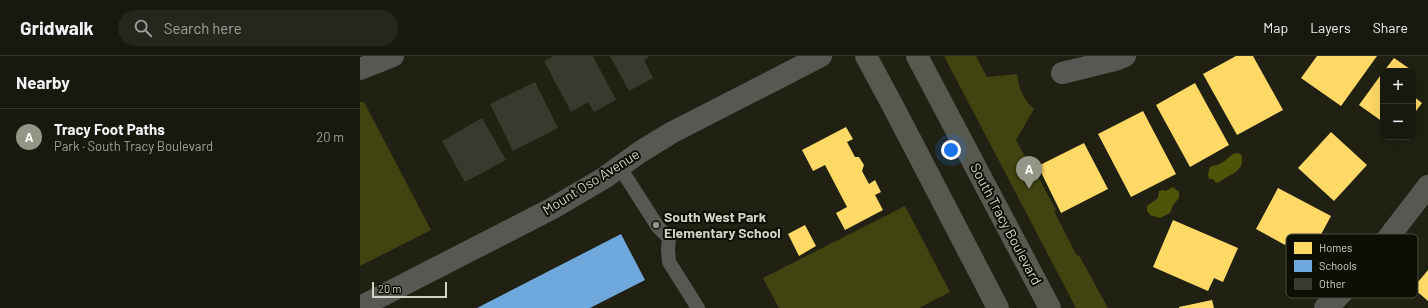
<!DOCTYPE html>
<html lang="en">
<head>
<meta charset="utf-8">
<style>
  body { margin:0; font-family:Barlow,sans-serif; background:#25261c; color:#f1f3f6 }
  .controls { position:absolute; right:12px; top:12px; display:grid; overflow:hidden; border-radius:8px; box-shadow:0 4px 16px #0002 }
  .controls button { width:36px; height:36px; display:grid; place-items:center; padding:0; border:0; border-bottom:1px solid #36382e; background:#18190e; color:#f1f3f6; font:20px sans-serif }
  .scale { position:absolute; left:12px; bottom:10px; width:75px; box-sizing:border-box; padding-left:4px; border:2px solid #d1d4c5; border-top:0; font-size:11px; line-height:14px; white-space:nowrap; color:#d1d4c5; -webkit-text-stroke:3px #0d0f05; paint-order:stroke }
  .you { position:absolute; left:591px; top:94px; width:14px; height:14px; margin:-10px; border:3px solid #fff; border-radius:50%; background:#1a73e8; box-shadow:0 0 0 6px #1a73e833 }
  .badge { display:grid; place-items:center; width:26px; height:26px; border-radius:50%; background:#939587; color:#fff; font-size:13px; font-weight:700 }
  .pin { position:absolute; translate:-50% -33px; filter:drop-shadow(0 1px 2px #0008) }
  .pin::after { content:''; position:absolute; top:21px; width:14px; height:12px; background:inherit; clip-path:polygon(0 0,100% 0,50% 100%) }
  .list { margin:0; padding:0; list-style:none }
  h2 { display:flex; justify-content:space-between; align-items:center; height:52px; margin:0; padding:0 16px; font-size:17px }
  h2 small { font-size:13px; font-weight:400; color:#9fa09e }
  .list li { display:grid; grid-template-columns:26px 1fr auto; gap:12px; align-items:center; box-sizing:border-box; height:56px; padding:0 16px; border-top:1px solid #36382e }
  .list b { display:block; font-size:15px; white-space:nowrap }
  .list p { margin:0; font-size:13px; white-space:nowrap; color:#9fa09e }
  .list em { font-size:13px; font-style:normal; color:#9fa09e }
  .icon { flex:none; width:22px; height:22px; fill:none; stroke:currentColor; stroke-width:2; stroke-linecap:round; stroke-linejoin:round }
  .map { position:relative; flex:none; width:1068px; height:252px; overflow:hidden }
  header { display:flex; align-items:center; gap:24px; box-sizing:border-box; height:56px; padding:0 20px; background:#18190e; border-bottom:1px solid #36382e }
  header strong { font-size:19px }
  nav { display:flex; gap:22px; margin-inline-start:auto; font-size:14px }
  .search { width:280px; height:36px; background:#25261c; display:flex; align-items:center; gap:10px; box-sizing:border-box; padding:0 14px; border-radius:22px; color:#9fa09e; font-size:15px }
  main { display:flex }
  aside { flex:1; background:#18190e }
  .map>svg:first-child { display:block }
  .green { fill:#3f4410 }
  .water { fill:#4e5408 }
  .homes { fill:#ffd966 }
  .schools { fill:#6fa8dc }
  .building { fill:#383a2e }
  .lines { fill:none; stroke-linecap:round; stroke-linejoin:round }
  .lane { stroke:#575852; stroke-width:14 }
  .street { stroke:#575852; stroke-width:22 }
  .primary { stroke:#57584f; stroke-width:22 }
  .poi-dot { fill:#939587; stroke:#0d0f05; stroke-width:1.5 }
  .labels { text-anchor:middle; stroke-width:4; stroke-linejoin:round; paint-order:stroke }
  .street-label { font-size:14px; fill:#d1d4c5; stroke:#0d0f05 }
  .poi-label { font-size:14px; font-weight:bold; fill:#d1d4c5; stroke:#0d0f05; text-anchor:start }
  .key { fill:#0d0f05; stroke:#484a3f; stroke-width:1 }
  .key-label { font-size:11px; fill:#d1d4c5 }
</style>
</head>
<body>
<header>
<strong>Gridwalk</strong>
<div class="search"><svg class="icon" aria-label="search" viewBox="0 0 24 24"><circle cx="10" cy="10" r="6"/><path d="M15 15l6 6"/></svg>Search here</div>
<nav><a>Map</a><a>Layers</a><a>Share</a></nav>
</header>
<main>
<aside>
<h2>Nearby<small></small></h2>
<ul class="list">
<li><span class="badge">A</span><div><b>Tracy Foot Paths</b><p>Park · South Tracy Boulevard</p></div><em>20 m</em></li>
</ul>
</aside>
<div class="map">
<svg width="1068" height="252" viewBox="0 0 1068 252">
  <rect width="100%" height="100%" fill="#202113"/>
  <path class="green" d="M584,0H616L627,21L657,18C659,33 663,43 674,53L656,84L668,106L672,109L696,154L694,155L716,198L720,201L748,252H716Z
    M0,46H4L71,174L0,210Z
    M545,150L590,236L559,252H419L403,222Z"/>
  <path class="water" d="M876,97L881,98C885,111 877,116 867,121C863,123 861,126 856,127L853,123H849L848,118L850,111C855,109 859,109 863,106C868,103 871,98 876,97Z
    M813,131L819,136V142L813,149L810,157L800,162L790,159L787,155V150L798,142L799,135L802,134L806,135Z"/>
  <path class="homes" d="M876,0H893L923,54L877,79L843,18Z
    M957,0H1017L981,50L941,22Z
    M1034,2L1053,15H1024Z
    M1023,16V66L999,49Z
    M835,27L869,89L830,111L796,49Z
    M1053,40L1062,47L1053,59Z
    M783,55L816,118L771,141L738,78Z
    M486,71L493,83L487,86L495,101H499L504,109L502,115L509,128L515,124L521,136L515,139L523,154L485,174L476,157L487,151L465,109L453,115L442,94Z
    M971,76L1007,109L974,145L938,112Z
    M724,87L748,133L701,157L678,110Z
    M918,132L971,160L958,184L948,179L944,186L931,179L925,189L896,173Z
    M813,164L878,192L863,226L854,222L848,235L793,211Z
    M445,169L456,190L439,200L428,178Z
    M1068,214V245L1053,232Z
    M852,244L854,252H819V251Z"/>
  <path class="schools" d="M261,178L285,224L230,252H117Z"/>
  <path class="building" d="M193,0H233L256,44L234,56L228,46L211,56L184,5Z
    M250,0H290L284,4L293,22L269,35Z
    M175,26L198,72L153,95L130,48Z
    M122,62L146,104L105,126L82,85Z"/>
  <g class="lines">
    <path class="lane" d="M259,110L298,171L309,182L308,194L309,206L338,252"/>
    <path class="street" d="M0,13L33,0
      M702,17L755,4L765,0
      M0,251L193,152L244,122L280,96L311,77L461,0
      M965,252L974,245L1005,212L1068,130"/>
    <path class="primary" d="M506,0L535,54L638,252
      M557,0L690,252"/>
  </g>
  <circle class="poi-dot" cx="296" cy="169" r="4"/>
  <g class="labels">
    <g class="street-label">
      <text transform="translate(231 126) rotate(-32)" y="5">Mount Oso Avenue</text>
      <text transform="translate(646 168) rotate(62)" y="5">South Tracy Boulevard</text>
    </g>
    <g class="poi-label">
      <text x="304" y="166">South West Park<tspan x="304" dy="16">Elementary School</tspan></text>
    </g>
  </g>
  <rect x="926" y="178" width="132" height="64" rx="6" class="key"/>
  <rect x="934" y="186" width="18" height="12" fill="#ffd966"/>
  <rect x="934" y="204" width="18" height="12" fill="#6fa8dc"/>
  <rect x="934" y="222" width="18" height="12" fill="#383a2e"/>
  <g class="key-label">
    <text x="959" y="196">Homes</text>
    <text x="959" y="214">Schools</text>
    <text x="959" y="232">Other</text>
  </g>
</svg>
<div class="controls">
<button>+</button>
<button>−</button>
</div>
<div class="scale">20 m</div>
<div class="you"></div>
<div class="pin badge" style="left:669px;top:133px">A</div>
</div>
</main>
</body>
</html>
